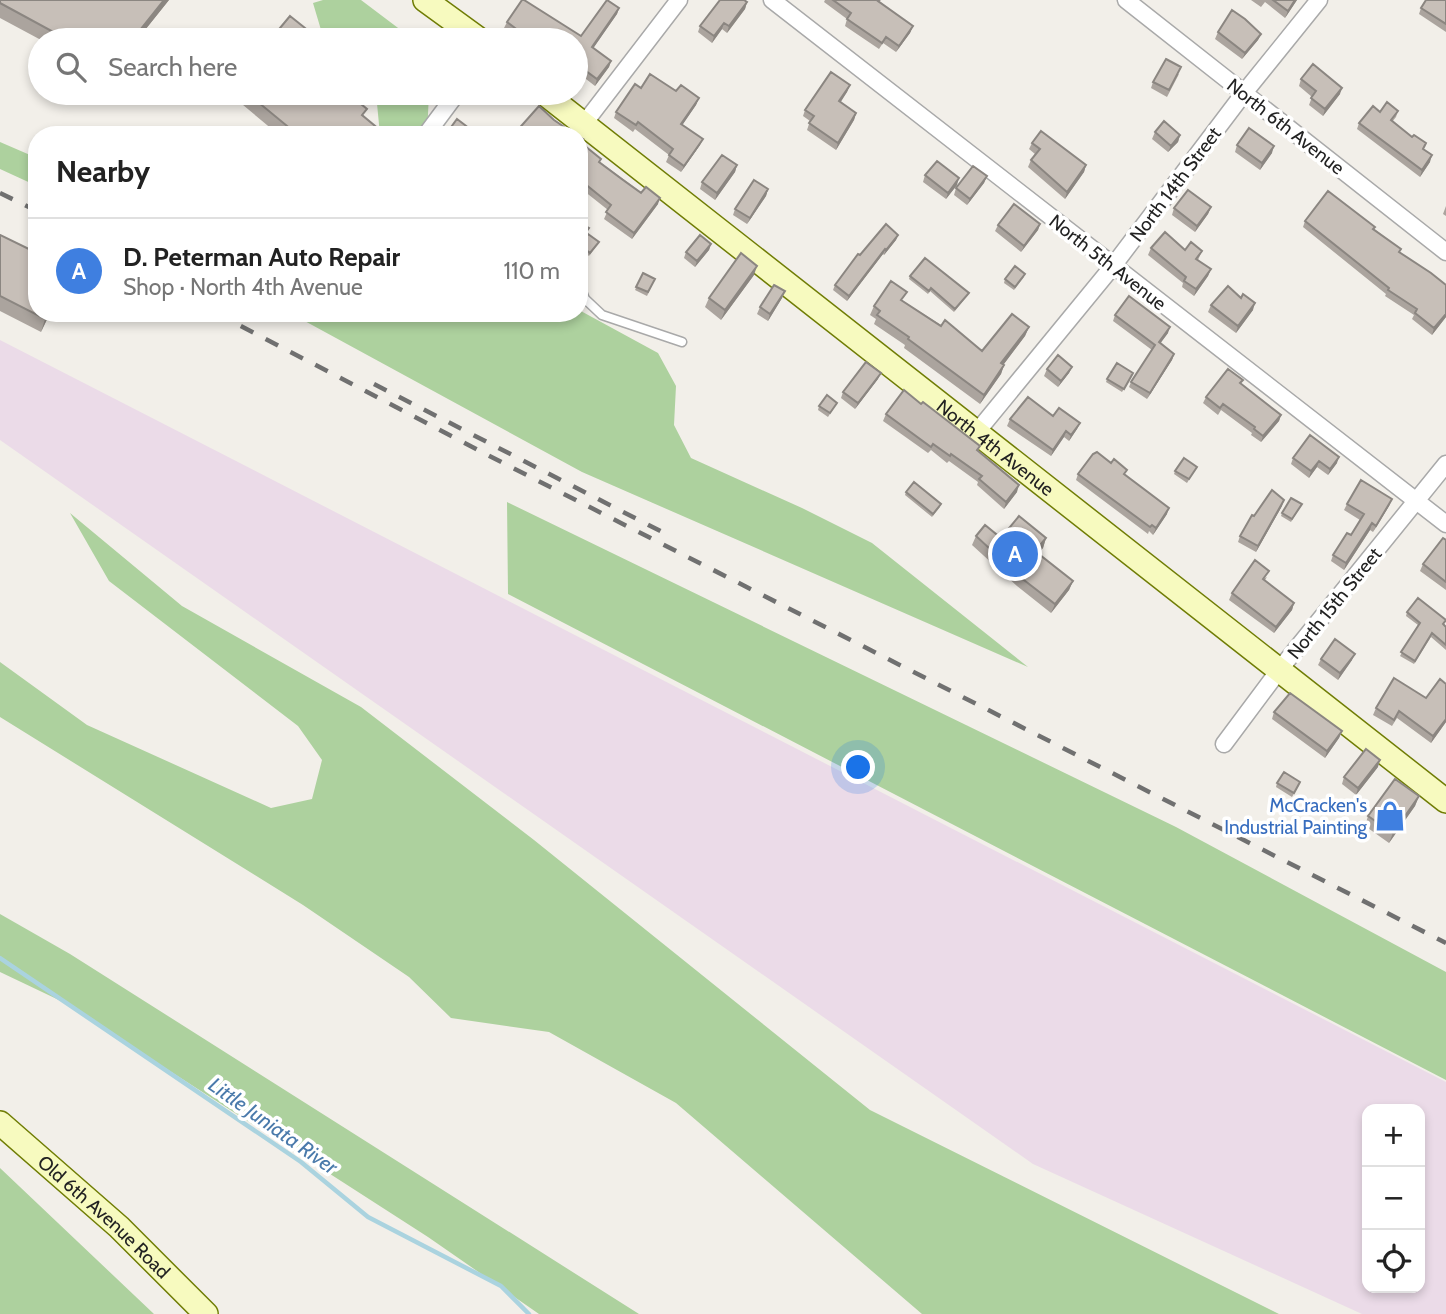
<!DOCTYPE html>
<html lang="en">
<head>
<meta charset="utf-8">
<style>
  body { margin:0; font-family:Cabin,sans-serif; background:#f2f2f2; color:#222 }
  .controls { position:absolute; right:21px; bottom:21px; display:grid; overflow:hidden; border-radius:14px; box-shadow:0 4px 10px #0003 }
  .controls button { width:63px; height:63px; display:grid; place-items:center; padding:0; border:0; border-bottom:2px solid #e0e0e0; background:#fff; color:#222; font:35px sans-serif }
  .you { position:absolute; left:859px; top:768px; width:24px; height:24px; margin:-18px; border:5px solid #fff; border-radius:50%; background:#1a73e8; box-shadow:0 0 0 10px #1a73e833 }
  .badge { display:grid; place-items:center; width:46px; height:46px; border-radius:50%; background:#b45309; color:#fff; font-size:23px; font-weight:700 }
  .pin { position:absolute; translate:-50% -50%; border:4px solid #fff; box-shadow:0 2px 7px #0006 }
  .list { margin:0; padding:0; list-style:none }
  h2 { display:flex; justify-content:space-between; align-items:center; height:91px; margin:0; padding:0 28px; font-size:30px }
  h2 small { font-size:23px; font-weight:400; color:#767676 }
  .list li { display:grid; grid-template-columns:46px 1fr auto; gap:21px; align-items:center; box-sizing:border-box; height:105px; padding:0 28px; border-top:2px solid #e0e0e0 }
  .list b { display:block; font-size:26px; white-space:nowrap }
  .list p { margin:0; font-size:23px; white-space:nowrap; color:#767676 }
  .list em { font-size:23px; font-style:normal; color:#767676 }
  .icon { flex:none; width:38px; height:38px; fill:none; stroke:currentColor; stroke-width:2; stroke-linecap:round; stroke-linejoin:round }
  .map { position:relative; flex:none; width:1446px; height:1314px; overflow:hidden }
  .search { position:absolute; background:#fff; box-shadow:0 4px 10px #0003; left:28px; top:28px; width:560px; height:77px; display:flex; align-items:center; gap:18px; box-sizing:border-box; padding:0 24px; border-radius:38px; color:#767676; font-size:26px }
  .panel { position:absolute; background:#fff; box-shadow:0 4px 10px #0003; left:28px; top:126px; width:560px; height:196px; border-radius:28px }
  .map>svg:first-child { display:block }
  .industrial { fill:#ebdbe8; fill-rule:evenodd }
  .forest { fill:#add19e }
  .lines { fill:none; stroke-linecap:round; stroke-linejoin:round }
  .stream { stroke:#aad3df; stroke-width:4.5 }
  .service-casing { stroke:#a9a9a9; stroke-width:11 }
  .minor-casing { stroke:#a9a9a9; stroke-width:19 }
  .secondary-casing { stroke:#707d05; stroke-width:26 }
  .service { stroke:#fff; stroke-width:8 }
  .minor { stroke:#fff; stroke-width:16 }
  .secondary { stroke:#f7fabf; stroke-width:23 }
  .rail { stroke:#707070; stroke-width:4.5; stroke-dasharray:14 14; stroke-linecap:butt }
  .wall { fill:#aba49e }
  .shaded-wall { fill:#8b8681 }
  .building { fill:#c7bfb8; stroke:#8b8681; stroke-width:2 }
  .labels { text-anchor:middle; stroke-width:7; stroke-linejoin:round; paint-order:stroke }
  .street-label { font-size:19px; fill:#222; stroke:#fff }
  .shop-label { font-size:19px; fill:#366cbe; stroke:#fff; text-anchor:end }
  .water-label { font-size:21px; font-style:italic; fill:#4a7aab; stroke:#fff }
</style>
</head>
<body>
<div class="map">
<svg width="1446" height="1314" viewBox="0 0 1446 1314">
  <rect width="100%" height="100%" fill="#f2efe9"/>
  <path class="industrial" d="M0,340L1446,1082V1314H1362L1033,1164L0,440ZM1367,1109H1420V1288H1367Z"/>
  <path class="forest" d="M323,0H361L414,40H324L313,3Z
    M376,93H429L427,135H380Z
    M0,142L37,158V186L0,169Z
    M579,310L658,353L676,386L674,425L691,458L802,508L872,543L1028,667L582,472L290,313H579Z
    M507,502L1176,827L1446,972V1080L508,594Z
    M70,513L182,606L361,707L534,840L870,1110L1279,1314H922L676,1103L549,1032L451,1018L409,977L303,905L0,717V662L87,725L271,808L312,799L322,760L298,726L109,581Z
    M0,914L70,954L639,1314H539L428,1237L61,1001L0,972Z
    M0,1168L154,1314H0Z"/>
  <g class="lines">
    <path class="stream" d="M0,958L301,1162L368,1217L501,1286L529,1314"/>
    <g class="service-casing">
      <path id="service" d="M579,284L585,299L602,315L682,342"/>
    </g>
    <g class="minor-casing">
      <path id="minor" d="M772,0L1446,524
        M1126,0L1446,252
        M583,125L679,0
        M428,132L457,93
        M976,433L1113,266L1244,93L1319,0
        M1224,744L1280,669L1446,464"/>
    </g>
    <g class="secondary-casing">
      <g id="secondary">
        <path d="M425,0L480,40"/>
        <path id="s1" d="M544,93L1446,801"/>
        <path id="s2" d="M0,1123L119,1227L206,1314"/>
      </g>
    </g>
    <use href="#service" class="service"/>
    <use href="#minor" class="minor"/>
    <use href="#secondary" class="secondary"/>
    <path class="rail" d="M0,193L37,211
      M216,313L505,464L1446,943
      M374,384L670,536"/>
  </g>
  <path class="wall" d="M0,0H169L137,40H41L0,18Z
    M825,0H881L879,2L913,26L910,33L896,52L883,43L879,49L845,26L847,19L824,2Z
    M1251,0H1297L1285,18L1265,2L1261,7Z
    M1446,0V32L1419,14L1421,8Z
    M747,2L745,9L727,33L722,29L712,43L698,32L700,26Z
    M619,8L617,14L593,48L611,61L609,67L595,86L577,72L576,73V40H520L504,28L507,22L581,36Z
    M1218,32L1261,34L1258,40L1242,59L1215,39Z
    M1179,74L1167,97L1151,88L1153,82Z
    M1301,79L1340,94L1323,116L1309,105L1312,97L1299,86Z
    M850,85L847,92L840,102L856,113L854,120L836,150L807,130L810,121L803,116L805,110Z
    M641,88L676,91L699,98L696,105L682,125L700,145L681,172L666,162L669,155L635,129L633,132L614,118L616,112Z
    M232,93H365L358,102L364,117L386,135H279L231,95Z
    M1398,111L1396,117L1392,122L1424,150L1430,162L1420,177L1357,129L1359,123L1380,112Z
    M1155,132L1180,135L1178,142L1168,152L1152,139Z
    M579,137L583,139L581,143L600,162L658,204L632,239L604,219L608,210L579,187Z
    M1032,143L1086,165L1084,172L1065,199L1028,167L1031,160L1035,154L1029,149Z
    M1237,145L1272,153L1260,170L1235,152Z
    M737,165L735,172L715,200L700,189L702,182Z
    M925,175L957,185L946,199L923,182Z
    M987,176L984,183L967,205L954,195L956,188Z
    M768,189L766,196L747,224L733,215L735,209Z
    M1446,206V216L1443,214Z
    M1211,207L1208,214L1195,232L1172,215L1174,208Z
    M1305,221L1375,227L1374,229L1401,249L1399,252L1446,285V317L1432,335L1412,319L1414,315L1385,296L1386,294L1303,227Z
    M1040,224L1038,230L1021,252L995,231L998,225Z
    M0,235L37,313H50L41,332L0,311Z
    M898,235L896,240L884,255L883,254L847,301L833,290L835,285L860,255Z
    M599,242L589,256L579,248L580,245Z
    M711,244L709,250L695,267L684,258L686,252Z
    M1151,248L1202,251L1198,260L1211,269L1208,276L1194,296L1182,287L1183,283L1148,255Z
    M643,273L655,279L647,296L635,290Z
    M754,275L721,320L705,307L709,298Z
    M910,276L969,293L967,296L954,312L930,291L928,294L909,279Z
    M1024,277L1014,290L1004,283L1005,279Z
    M785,291L782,298L768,321L757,314L760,307Z
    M903,301L982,351L1029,327L1025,336L1003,365H1004L1001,374L980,404L904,348L905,345L874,324L876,319L870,315L874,306Z
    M1211,305L1253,310L1236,333L1208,312Z
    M1115,315L1168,333L1160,343L1174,354L1172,360L1147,399L1129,387L1131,382L1152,350L1113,321Z
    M1072,367L1069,373L1058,387L1044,376L1047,369Z
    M1132,376L1122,392L1106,382L1107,379Z
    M878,379L855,409L841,398L843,392Z
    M1241,384L1281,415L1279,421L1261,442L1251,435L1252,433L1221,410L1218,415L1203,403L1206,397Z
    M837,403L828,417L818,410L819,406Z
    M921,404L980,446L978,451L1017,492L1004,509L977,485L978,482L949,461L947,463L931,450L928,453L883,421L886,414Z
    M1053,416L1080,423L1077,429L1069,441L1064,437L1051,456L1007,426L1010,419Z
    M1293,458L1337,463L1328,475L1317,467L1309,478L1291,464Z
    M1197,467L1187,483L1174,474L1175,471Z
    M1078,474L1125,475L1167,514L1153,535L1149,531L1148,534L1076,480Z
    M906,492L940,507L932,517L905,495Z
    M1392,499L1389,506L1373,532L1370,530L1344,570L1331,561L1333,555L1351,535L1360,520L1344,510L1347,504Z
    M1302,504L1291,522L1281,516L1282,513Z
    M1282,506L1256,552L1238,542L1240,536L1254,516Z
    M976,536L1001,538H1046L1043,548L1038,554L1073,581L1069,590L1051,613L1017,586L972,545Z
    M1446,540V590L1420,571L1423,564Z
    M1267,577L1265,580L1294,603L1292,610L1274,633L1229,600L1232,593Z
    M1407,612L1445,624L1444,625L1446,627V650L1431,637L1414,664L1400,656L1418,625L1406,616Z
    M1321,659L1352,660L1338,680L1318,665Z
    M1446,684V722L1431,743L1397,718L1392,726L1373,715L1376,708L1426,698Z
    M1274,712L1342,731L1339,738L1325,758L1272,719Z
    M1378,767L1356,795L1342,784L1344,777Z
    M1277,783L1299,785L1292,797L1276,787Z
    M1419,796L1415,806L1389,843L1365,826L1368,816Z"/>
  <path class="shaded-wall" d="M164,0H169L137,40H132Z
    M1295,0H1297L1285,18L1288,11Z
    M747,2L745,9L727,33L729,26Z
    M619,8L617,14L590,53L592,47Z
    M724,23L722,29L712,43L714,36Z
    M913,26L910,33L896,52L899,46Z
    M1261,34L1258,40L1242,59L1245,53Z
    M611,61L609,67L595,86L597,79Z
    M850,85L847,92L837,108L839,101Z
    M1342,88L1340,94L1323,116L1325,109Z
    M360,93H365L350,111L355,99Z
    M699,98L696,105L679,130L681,124Z
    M856,113L854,120L836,150L838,143Z
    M1180,135L1178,142L1168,152L1171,146Z
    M703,139L700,145L681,172L684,166Z
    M1274,146L1272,153L1260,170L1262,163Z
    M1432,155L1430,162L1420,177L1422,170Z
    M737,165L735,172L715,200L717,193Z
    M1086,165L1084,172L1065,199L1067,192Z
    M987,176L984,183L967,205L970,199Z
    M959,178L957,185L946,199L948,193Z
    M768,189L766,196L747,224L750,218Z
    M660,198L658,204L632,239L634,233Z
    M1211,207L1208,214L1195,232L1197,226Z
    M1040,224L1038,230L1021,252L1024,246Z
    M898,235L896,240L884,255L886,250Z
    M711,244L709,250L695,267L697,261Z
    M885,249L883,254L847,301L849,296Z
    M757,266L754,275L721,320L725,310Z
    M1211,269L1208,276L1194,296L1196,289Z
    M785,291L782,298L768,321L770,314Z
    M1255,303L1253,310L1236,333L1238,326Z
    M48,313H50L41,332L45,319Z
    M1446,314V317L1432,335L1434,328Z
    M1029,327L1025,336L998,372L1001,363Z
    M1170,327L1168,333L1157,348L1159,342Z
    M1174,354L1172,360L1147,399L1150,393Z
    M1004,365L1001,374L980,404L984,395Z
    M1072,367L1069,373L1058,387L1061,381Z
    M881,373L878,379L855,409L858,403Z
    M1281,415L1279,421L1261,442L1263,436Z
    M1080,423L1077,429L1069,441L1071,435Z
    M1066,431L1064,437L1051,456L1053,450Z
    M1339,457L1337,463L1328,475L1330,469Z
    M1319,461L1317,467L1309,478L1311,471Z
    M1019,485L1017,492L1004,509L1006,502Z
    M1392,499L1389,506L1373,532L1376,526Z
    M1284,500L1282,506L1256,552L1258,546Z
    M1169,508L1167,514L1153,535L1156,528Z
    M1372,523L1370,530L1344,570L1346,563Z
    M1046,538L1043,548L1032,561L1035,551Z
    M1073,581L1069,590L1051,613L1055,604Z
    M1294,603L1292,610L1274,633L1276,627Z
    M1355,654L1352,660L1338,680L1340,673Z
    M1446,719V722L1431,743L1433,736Z
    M1342,731L1339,738L1325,758L1327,751Z
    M1380,760L1378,767L1356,795L1358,788Z
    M1419,796L1415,806L1389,843L1393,833Z"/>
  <path class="building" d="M0,0H164L132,40H68L0,3Z
    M522,0H524L581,36L607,0L619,8L592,47L611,61L597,79L579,66L577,69L576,68V40H531L507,22Z
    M720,0H744L747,2L729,26L724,23L714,36L700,26Z
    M833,0H879L878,1L913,26L899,46L886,37L882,43L847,19L851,13Z
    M1273,0H1295L1288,11Z
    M1426,0H1446V24L1421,8Z
    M1232,10L1245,19L1261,34L1245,53L1218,32Z
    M290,16L320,40H270Z
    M445,36L453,40H442Z
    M1166,59L1181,67L1169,90L1153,82Z
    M1313,64L1342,88L1325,109L1311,98L1316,91L1301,79Z
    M831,72L850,85L839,101L856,113L838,143L809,123L814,116L805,110Z
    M650,74L676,91L681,85L699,98L681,124L703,139L684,166L669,155L673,149L638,122L636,125L616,112L635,84L641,88Z
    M247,93H360L355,99L367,109L362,115L386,135H298Z
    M1387,102L1398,111L1391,120L1412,137L1414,135L1426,143L1423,149L1432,155L1422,170L1359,123L1373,106L1380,112Z
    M539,106L554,120L576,135H517L515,133Z
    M457,119L478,135H446V134Z
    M1164,121L1180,135L1171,146L1155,132Z
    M1249,128L1274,146L1262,163L1237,145Z
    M1041,131L1086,165L1067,192L1031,160L1040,149L1032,143Z
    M579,137L583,139L580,142L601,159L599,162L623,180L641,193L646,187L660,198L634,233L606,212L611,205L579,179Z
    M722,155L737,165L717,193L702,182Z
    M937,161L959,178L948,193L925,175Z
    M973,166L987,176L970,199L956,188Z
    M754,180L768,189L750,218L735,209Z
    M1188,190L1211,207L1197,226L1174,208Z
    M1328,191L1375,227L1373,229L1401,249L1399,252L1431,273L1446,285V314L1434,328L1415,313L1417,309L1388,290L1389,288L1305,221Z
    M1014,204L1040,224L1024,246L998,225Z
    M579,222L589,228L580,240H579Z
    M886,224L898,235L886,250L885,249L849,296L835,285L858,254L860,255Z
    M1165,232L1185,250L1191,242L1202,251L1196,259L1211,269L1196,289L1184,281L1186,277L1151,248Z
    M588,234L599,242L590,253L580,245Z
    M0,235L37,253V313H48L45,319L0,296Z
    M700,235L711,244L697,261L686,252Z
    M741,253L757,266L725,310L709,298Z
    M925,258L969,293L955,309L931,288L929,291L910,276Z
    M1015,266L1025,274L1015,287L1005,279Z
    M643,273L655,279L648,292L636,287Z
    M891,281L907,292L901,300L941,326L945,320L982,351L1012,314L1029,327L1001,363L1004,365L984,395L908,339L909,337L877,315L880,311L874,306Z
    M774,285L785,291L770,314L760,307Z
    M1228,286L1241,298L1243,294L1255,303L1238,326L1211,305Z
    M1129,296L1170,327L1159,342L1174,354L1150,393L1131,382L1155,345L1115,315Z
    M1058,355L1072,367L1061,381L1047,369Z
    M866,362L881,373L858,403L843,392Z
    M1117,363L1133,373L1124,389L1107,379Z
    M1228,369L1243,380L1240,383L1281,415L1263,436L1254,429L1255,427L1223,404L1220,408L1206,397Z
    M904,390L921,404L923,402L980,446L977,450L1019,485L1006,502L979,479L982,476L951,454L950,456L933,444L931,447L886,414Z
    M827,395L837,403L830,413L819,406Z
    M1028,397L1053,416L1059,408L1080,423L1071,435L1066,431L1053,450L1010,419Z
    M1310,435L1339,457L1330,469L1319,461L1311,471L1293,458Z
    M1097,452L1111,463L1114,459L1127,470L1124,474L1169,508L1156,528L1152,525L1150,527L1078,474L1093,454Z
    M1184,458L1197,467L1189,479L1175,471Z
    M1361,480L1392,499L1376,526L1372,523L1346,563L1333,555L1347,533L1351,535L1364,514L1347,504Z
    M914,482L941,504L933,514L906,492Z
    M1272,490L1284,500L1258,546L1240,536L1252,515L1254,516Z
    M1291,498L1302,504L1292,519L1282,513Z
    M1019,516L1046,538L1035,551L1073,581L1055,604L1020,577L976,536L985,525L1001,538Z
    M1443,538L1446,540V582L1423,564Z
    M1255,560L1269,571L1263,579L1294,603L1276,627L1232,593Z
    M1418,598L1446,620L1443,624L1446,627V645L1432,633L1415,661L1401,652L1420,623L1407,612Z
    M1335,639L1355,654L1340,673L1321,659Z
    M1394,678L1426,698L1440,679L1446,684V719L1433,736L1399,711L1394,720L1376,708Z
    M1290,693L1342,731L1327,751L1274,712Z
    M1366,749L1380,760L1358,788L1344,777Z
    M1284,772L1300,782L1294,793L1277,783Z
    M1395,779L1419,796L1393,833L1368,816Z"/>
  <defs>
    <g id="shop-bare" transform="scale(2.415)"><path d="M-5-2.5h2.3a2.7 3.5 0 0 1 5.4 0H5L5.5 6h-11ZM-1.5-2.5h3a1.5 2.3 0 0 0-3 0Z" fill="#3f7fe0" stroke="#fff" stroke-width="2.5" paint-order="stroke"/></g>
  </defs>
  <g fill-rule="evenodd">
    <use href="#shop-bare" x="1390" y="816"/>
  </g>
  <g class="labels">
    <g class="street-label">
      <text transform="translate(1286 126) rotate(38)" y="7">North 6th Avenue</text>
      <text transform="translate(1175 184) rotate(-53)" y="7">North 14th Street</text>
      <text transform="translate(1108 262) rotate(38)" y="7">North 5th Avenue</text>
      <text dy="7" stroke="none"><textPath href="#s1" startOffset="574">North 4th Avenue</textPath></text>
      <text transform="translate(1334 603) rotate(-51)" y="7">North 15th Street</text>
      <text dy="7" stroke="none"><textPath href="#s2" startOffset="140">Old 6th Avenue Road</textPath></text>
    </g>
    <g class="shop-label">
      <text x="1367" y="812">McCracken's<tspan x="1367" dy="22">Industrial Painting</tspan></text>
    </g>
    <g class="water-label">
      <text transform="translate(273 1126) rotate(35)" y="7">Little Juniata River</text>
    </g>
  </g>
</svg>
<div class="controls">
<button>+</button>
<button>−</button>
<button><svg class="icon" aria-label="locate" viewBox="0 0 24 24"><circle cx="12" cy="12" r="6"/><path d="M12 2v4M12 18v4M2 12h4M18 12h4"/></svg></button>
</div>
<div class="you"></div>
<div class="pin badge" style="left:1015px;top:554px;background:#3f7fe0">A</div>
<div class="search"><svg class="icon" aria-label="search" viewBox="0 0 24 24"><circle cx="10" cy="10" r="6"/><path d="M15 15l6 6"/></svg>Search here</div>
<section class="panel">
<h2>Nearby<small></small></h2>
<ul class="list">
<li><span class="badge" style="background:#3f7fe0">A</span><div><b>D. Peterman Auto Repair</b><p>Shop · North 4th Avenue</p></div><em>110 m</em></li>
</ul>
</section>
</div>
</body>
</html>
